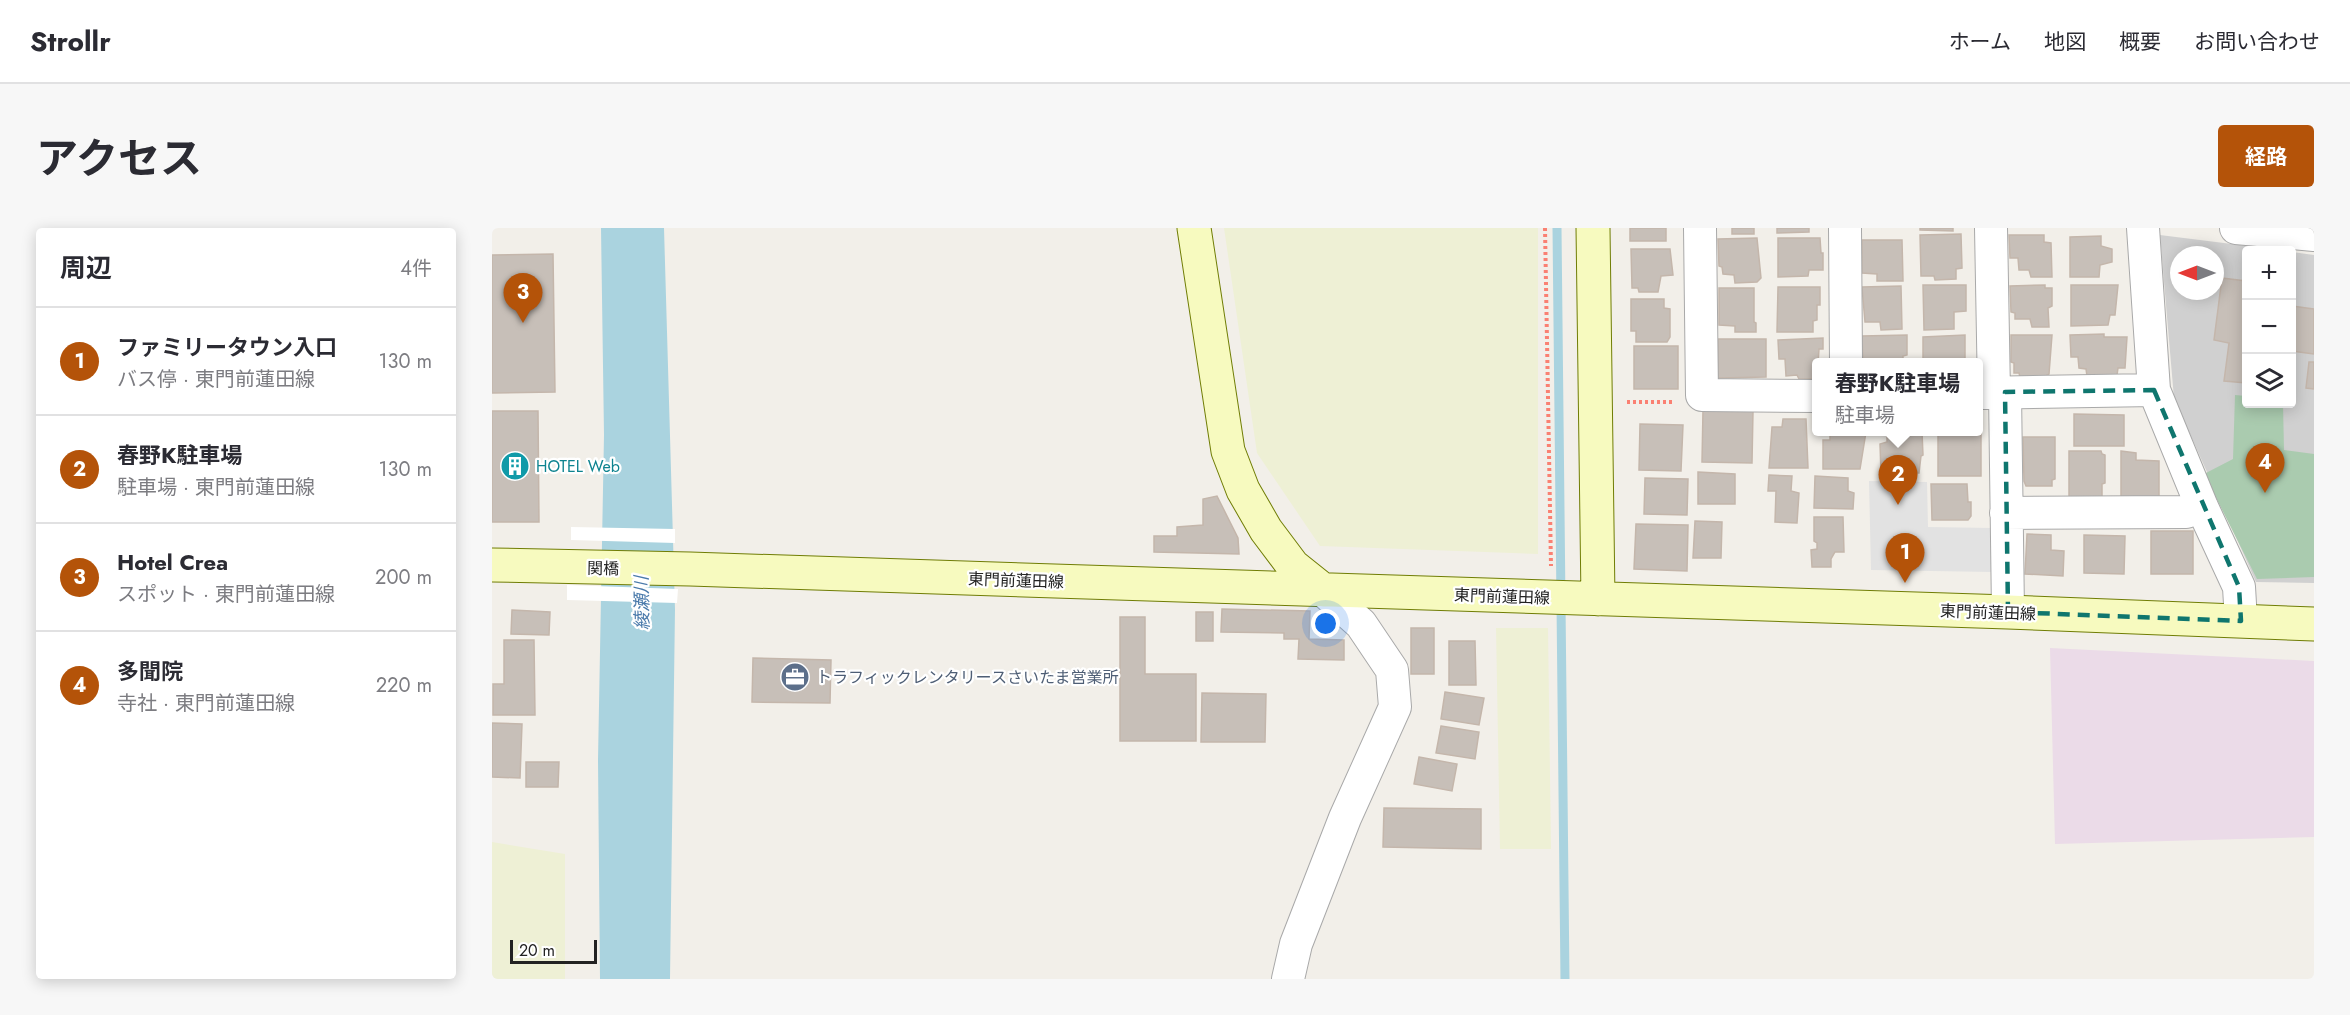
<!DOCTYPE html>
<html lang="ja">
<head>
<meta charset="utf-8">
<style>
  body { margin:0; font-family:Jost,"Noto Sans JP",sans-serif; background:#f7f7f7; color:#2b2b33 }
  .controls { position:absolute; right:18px; top:18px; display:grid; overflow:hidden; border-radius:6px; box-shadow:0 3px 15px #0003 }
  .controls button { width:54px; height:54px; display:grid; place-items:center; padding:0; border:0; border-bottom:2px solid #e1e1e2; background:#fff; color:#2b2b33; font:30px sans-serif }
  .compass { position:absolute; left:1678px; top:18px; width:54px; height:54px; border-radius:50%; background:#fff; box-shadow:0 3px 15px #0003; rotate:270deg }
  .scale { position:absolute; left:18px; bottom:15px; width:87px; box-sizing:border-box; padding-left:6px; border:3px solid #222; border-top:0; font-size:16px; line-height:21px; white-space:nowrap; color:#222; -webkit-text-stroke:4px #fff; paint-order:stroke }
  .you { position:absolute; left:834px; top:396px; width:21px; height:21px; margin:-15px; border:4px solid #fff; border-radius:50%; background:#1a73e8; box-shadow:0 0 0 9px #1a73e833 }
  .badge { display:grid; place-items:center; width:39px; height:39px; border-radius:50%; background:#b45309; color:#fff; font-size:20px; font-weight:700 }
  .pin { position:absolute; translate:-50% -50px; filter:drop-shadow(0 2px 3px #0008) }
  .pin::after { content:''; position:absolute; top:32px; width:21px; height:18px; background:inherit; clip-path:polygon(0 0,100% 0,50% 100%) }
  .popup { position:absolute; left:1320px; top:130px; width:171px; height:78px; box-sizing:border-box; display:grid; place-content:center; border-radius:6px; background:#fff; filter:drop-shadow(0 2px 4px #0005); font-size:20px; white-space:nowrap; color:#7c7c81 }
  .popup b { font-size:22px; color:#2b2b33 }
  .popup::after { content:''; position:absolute; left:50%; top:100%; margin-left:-12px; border:12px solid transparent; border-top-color:#fff }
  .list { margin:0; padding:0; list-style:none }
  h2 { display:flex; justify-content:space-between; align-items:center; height:78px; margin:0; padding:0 24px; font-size:26px }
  h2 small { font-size:20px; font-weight:400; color:#7c7c81 }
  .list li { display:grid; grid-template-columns:39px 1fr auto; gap:18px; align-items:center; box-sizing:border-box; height:108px; padding:0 24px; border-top:2px solid #e1e1e2 }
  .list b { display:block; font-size:22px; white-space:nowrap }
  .list p { margin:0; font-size:20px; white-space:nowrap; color:#7c7c81 }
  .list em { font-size:20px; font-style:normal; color:#7c7c81 }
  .icon { flex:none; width:33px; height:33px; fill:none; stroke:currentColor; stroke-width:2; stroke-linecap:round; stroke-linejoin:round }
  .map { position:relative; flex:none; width:1822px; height:751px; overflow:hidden; border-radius:6px }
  header { display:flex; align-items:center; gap:36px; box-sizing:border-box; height:84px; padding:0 30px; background:#fff; border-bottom:2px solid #e1e1e2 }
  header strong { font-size:28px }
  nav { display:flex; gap:33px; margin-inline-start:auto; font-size:21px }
  .intro { display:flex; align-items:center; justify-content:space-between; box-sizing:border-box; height:144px; padding:0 36px }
  h1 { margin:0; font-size:42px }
  .button { padding:15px 27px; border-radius:6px; background:#b45309; color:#fff; font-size:21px; font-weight:700 }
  main { display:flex; gap:36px; padding:0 36px }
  aside { flex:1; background:#fff; border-radius:6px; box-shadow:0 3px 15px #0003 }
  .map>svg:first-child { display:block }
  .industrial { fill:#ebdbe8 }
  .religious { fill:#d0d0d0; fill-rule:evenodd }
  .farmland { fill:#eef0d5 }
  .cemetery { fill:#aacbaf }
  .parking { fill:#e2e2e2 }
  .water { fill:#aad3df }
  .pier { fill:#fff }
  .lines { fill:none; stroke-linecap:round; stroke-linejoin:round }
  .stream { stroke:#aad3df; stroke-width:9 }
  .building { fill:#c7bfb8; stroke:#c4b6ab; stroke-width:1.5 }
  .street-casing { stroke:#a9a9a9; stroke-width:34 }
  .secondary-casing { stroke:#707d05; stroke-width:35 }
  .path { stroke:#fa8072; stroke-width:4; stroke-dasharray:3 3; stroke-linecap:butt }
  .street { stroke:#fff; stroke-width:32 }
  .secondary { stroke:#f7fabf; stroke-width:33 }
  .marked { fill:none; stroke:#0f766e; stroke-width:4.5; stroke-dasharray:12 8; stroke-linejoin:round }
  .labels { text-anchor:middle; stroke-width:4.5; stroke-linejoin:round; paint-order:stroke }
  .culture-label { font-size:16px; fill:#0d838f; stroke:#fff; text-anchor:start }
  .street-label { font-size:16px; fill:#222; stroke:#fff }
  .service-label { font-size:16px; fill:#4e5e75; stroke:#fff; text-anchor:start }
  .water-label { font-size:18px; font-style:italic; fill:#4a7aab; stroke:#fff }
</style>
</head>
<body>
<header>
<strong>Strollr</strong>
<nav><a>ホーム</a><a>地図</a><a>概要</a><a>お問い合わせ</a></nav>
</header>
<div class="intro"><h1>アクセス</h1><a class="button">経路</a></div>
<main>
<aside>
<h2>周辺<small>4件</small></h2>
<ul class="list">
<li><span class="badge">1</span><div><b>ファミリータウン入口</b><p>バス停 · 東門前蓮田線</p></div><em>130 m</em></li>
<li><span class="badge">2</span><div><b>春野K駐車場</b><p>駐車場 · 東門前蓮田線</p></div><em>130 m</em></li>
<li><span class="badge">3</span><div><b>Hotel Crea</b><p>スポット · 東門前蓮田線</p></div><em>200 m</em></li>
<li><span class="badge">4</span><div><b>多聞院</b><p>寺社 · 東門前蓮田線</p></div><em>220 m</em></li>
</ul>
</aside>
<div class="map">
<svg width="1822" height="751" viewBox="0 0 1822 751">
  <rect width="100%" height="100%" fill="#f2efe9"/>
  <path class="industrial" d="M1558,420L1822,433V609L1563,616Z"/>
  <path class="religious" d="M1668,7L1788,22H1754V176H1800V24L1822,27V355L1764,354L1682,170ZM1687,27H1723V63H1687Z"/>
  <path class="farmland" d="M732,0H1046V326L828,318L765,225Z
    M1056,400L1059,621H1008L1004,400Z
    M0,614L73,626V751H0Z"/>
  <path class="cemetery" d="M1743,167L1754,168V176H1791L1792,222L1822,226V349L1765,351L1712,246L1741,231Z"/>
  <path class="parking" d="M1377,253L1435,254L1436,299L1500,300V344L1379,342Z"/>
  <path class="water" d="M109,0H172L183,381L178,751H108L106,532L112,207Z"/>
  <path class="pier" d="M79,299L183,301V315L79,312Z
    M75,357L186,361L185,375L75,372Z"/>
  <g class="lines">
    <path class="stream" d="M1065,0L1073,751"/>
  </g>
  <path class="building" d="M1138,0H1174V13H1138Z
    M1240,0H1262V6H1240Z
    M1285,0H1317V4L1285,5Z
    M1428,0H1461V3L1428,2Z
    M1469,6L1470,40L1464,41V51L1443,52L1442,48H1429L1428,7Z
    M1517,7H1552V14L1559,15L1560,49H1539L1537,42H1527L1526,30H1518Z
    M1609,8V18L1620,21V34L1608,37L1607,49H1578V9Z
    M1265,10L1269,50L1265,54L1243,55L1242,47L1231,46L1230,39L1227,38L1226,11Z
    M1286,10H1328L1329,25H1331V42H1317L1316,48L1286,49Z
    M1370,12H1410L1411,53H1385V46L1370,45Z
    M1139,21H1178L1181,47L1169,48L1166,64H1147L1146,60H1140Z
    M61,26L63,164L0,165V27Z
    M1730,50L1754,53V155L1732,153L1737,115L1722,112Z
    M1431,57H1474V83L1462,84V101L1432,102Z
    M1553,57V60H1560V78L1556,80L1557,99H1540L1538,91H1523V85L1519,84L1518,58Z
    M1579,57H1626L1623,87H1618L1616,97L1579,98Z
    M1409,58L1410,101L1389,102L1388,94H1373L1370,59Z
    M1286,59H1328V77H1325V92L1321,93V104H1285Z
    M1227,60H1262V94L1264,95V104H1243V98L1227,97Z
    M1139,71H1172V80L1178,81V109L1175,114H1144V103H1139Z
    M1800,78L1822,81V126L1800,123Z
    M1612,106V109H1635L1633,140H1626L1625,147L1595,148L1594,141L1587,140L1586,129H1579L1578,107Z
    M1415,107V127L1411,128V134H1371L1370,108Z
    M1473,107V134H1431V109Z
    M1519,107H1560L1557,146L1552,149H1528L1527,145H1522V135L1519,134Z
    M1331,110V121H1327L1325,151H1307L1305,147L1294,148L1293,131H1287L1286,112Z
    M1226,111H1274V149L1226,150Z
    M1142,118H1186V161H1142Z
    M1817,134H1822V161L1814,160Z
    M1211,182L1261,183L1260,235L1210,234Z
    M0,183H46L47,294H0Z
    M1582,186L1632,187V218H1582Z
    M1487,190H1489V248H1446V204H1487Z
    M1291,191H1314L1316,240H1277L1280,199H1290Z
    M1148,196L1191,197L1189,243L1147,242Z
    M1338,204H1374L1368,241H1331V212H1338Z
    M1395,204H1430L1431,227L1429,228L1427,245H1389L1388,216L1395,214Z
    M1531,209H1563V251L1560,252V258H1534L1532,253Z
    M1577,223H1609L1610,226L1613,227V255L1610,256V274H1577Z
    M1629,223L1644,225V232L1667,233V272H1629Z
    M1206,244L1243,246V276H1206Z
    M1277,247L1300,248L1299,263L1307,265L1305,295L1283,294L1284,263H1276Z
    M1323,248L1356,250V263L1362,265L1361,281L1322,280Z
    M1153,250L1196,251L1195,287L1152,286Z
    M1439,256H1475L1476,274H1479V288L1476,292H1440Z
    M725,268L746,310L747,326L662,324V308H685V299L711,297V271Z
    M1322,289H1351L1352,324H1343L1339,331V339H1320L1319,322L1325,321V315L1322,313Z
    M1203,293L1230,294L1229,330H1201Z
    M1144,296L1196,297L1195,343L1142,341Z
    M1659,303H1701V346H1659Z
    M1535,306L1559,307V322L1572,323L1571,348L1533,346Z
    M1592,307L1633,308L1632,346L1592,345Z
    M730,381L818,383L817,411L852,412V432L806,431L807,411H792V405L729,404Z
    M20,382L58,384L57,407L19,406Z
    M704,384H721V413H704Z
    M628,389H653V446H704V513H628Z
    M919,400H942V446H919Z
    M12,412H42L43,487H1V456H12Z
    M957,413H983L984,457H957Z
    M261,430L339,432L338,475L260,474Z
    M953,464L992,470L987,497L949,491Z
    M710,465L774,466L773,514H709Z
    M0,495L30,496L28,550L0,549Z
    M949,498L987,504L983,531L944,525Z
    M927,529L965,536L960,563L922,556Z
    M34,534H67L66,559H34Z
    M892,580L989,581V621L891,619Z"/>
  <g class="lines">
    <g class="street-casing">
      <path id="street" d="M1208,0L1210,167L1325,168
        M1353,0L1354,134
        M1499,0L1502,165
        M1651,0L1662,162L1710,279L1747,359L1749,393
        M1744,0L1822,7
        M1513,164L1516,384
        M1487,165L1662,162
        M1514,285L1694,284L1710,279
        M796,751L804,716L853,590L903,479L900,442L869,396L831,362"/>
    </g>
    <g class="secondary-casing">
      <path id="secondary" d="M702,0L736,223L751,262L774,302L801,338L831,362
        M1101,0L1106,371
        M0,337L198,341L1516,384L1822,396"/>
    </g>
    <path class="path" d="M1053,0L1059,338
      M1135,174H1181"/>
    <use href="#street" class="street"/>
    <use href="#secondary" class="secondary"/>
  </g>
  <path class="marked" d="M1662,162L1747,359L1749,393L1516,384L1513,164Z"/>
  <defs>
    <g id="building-disc" transform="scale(1.5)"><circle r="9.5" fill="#0f9aa8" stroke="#fff"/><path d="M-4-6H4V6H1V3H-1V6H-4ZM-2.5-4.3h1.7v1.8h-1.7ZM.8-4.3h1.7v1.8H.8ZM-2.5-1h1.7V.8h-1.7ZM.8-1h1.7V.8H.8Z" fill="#fff"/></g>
    <g id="office-disc" transform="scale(1.5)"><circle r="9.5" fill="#5c6f8a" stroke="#fff"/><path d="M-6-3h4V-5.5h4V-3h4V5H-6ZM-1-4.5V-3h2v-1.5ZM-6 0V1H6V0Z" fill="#fff"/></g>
  </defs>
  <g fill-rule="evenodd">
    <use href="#building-disc" x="23" y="238"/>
    <use href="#office-disc" x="303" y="449"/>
  </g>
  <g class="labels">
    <g class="culture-label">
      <text x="44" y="244">HOTEL Web</text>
    </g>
    <g class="street-label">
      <text transform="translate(111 340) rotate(1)" y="6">関橋</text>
      <text transform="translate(524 352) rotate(2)" y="6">東門前蓮田線</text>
      <text transform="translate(1010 368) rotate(2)" y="6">東門前蓮田線</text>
      <text transform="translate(1496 384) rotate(2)" y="6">東門前蓮田線</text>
    </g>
    <g class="service-label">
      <text x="324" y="455">トラフィックレンタリースさいたま営業所</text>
    </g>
    <g class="water-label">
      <text transform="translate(150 375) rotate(-91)" y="6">綾瀬川</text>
    </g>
  </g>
</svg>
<div class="controls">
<button>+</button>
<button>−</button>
<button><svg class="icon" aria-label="layers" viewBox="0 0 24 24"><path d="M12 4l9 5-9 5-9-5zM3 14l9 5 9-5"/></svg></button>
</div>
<svg class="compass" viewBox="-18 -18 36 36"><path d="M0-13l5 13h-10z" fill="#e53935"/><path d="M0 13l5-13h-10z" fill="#7c7c81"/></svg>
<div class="scale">20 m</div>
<div class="you"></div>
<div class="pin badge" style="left:1413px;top:355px">1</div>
<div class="pin badge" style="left:1406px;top:277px">2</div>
<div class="popup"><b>春野K駐車場</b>駐車場</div>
<div class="pin badge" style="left:31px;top:95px">3</div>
<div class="pin badge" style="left:1773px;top:265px">4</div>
</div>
</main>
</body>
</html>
